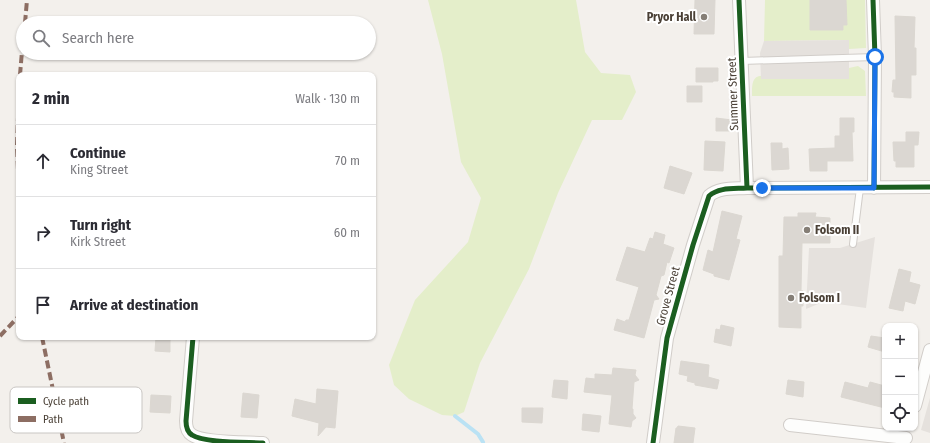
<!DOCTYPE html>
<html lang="en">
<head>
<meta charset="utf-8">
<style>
  body { margin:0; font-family:"Fira Sans Condensed",sans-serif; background:#f7f7f7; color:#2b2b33 }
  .controls { position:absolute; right:12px; bottom:12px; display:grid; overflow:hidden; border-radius:8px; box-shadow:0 1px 3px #0004 }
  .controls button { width:36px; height:36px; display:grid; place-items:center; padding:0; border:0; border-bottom:1px solid #e1e1e2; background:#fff; color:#2b2b33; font:20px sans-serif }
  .stop { position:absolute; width:12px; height:12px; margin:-9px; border:3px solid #1a73e8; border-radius:50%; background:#fff }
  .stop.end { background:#1a73e8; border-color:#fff; box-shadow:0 1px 4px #0008 }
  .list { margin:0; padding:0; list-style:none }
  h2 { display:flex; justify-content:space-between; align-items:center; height:52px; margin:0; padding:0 16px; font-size:17px }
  h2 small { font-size:13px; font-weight:400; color:#7c7c81 }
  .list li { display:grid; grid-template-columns:26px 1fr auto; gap:12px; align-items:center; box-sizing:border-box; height:72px; padding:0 16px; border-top:1px solid #e1e1e2 }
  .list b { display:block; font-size:15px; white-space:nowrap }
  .list p { margin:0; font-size:13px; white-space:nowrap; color:#7c7c81 }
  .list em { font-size:13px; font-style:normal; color:#7c7c81 }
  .icon { flex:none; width:22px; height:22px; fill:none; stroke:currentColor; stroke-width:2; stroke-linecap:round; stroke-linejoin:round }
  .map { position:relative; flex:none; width:930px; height:443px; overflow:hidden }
  .search { position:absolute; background:#fff; box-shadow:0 1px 3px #0004; left:16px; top:16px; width:360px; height:44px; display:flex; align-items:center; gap:10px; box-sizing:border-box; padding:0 14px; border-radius:22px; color:#7c7c81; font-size:15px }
  .panel { position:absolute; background:#fff; box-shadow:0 1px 3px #0004; left:16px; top:72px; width:360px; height:268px; border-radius:8px }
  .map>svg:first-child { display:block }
  .green { fill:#e4eeca }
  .parking { fill:#e5e1dd }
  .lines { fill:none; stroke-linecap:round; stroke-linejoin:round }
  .stream { stroke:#bae2f4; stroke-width:4 }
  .building { fill:#dbd7d2; stroke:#dbd7d1 }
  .service-casing { stroke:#d1cdc9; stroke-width:8 }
  .minor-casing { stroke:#d1cdc9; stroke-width:14 }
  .service { stroke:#fdfdfc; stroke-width:6 }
  .minor { stroke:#fdfdfc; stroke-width:12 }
  .quiet { stroke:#8d6e63; stroke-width:4; stroke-dasharray:8 4; stroke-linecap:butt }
  .cycleway-casing { stroke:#fff; stroke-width:8 }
  .cycleway { stroke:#1b5e20; stroke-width:5 }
  .route { stroke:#1a73e8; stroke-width:5 }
  .poi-dot { fill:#857e76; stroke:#fff; stroke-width:1.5 }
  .labels { text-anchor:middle; stroke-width:4; stroke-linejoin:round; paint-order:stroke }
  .poi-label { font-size:12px; font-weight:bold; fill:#4a4036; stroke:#fff; text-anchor:start }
  .street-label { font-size:12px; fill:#4a4036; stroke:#fff }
  .key { fill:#fff; stroke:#c9c6c3; stroke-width:1 }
  .key-label { font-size:11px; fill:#4a4036 }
</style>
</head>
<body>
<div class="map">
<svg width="930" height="443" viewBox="0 0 930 443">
  <rect width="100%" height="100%" fill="#f3f0ec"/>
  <path class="green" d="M428,0H576L585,52L601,73L630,75L636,92L622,120H592L558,193L529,269L480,363L464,412L455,416L442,415L409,399L394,385L389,365L415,300L468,242L481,198L461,162L442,54Z
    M765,0H865L866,48L849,49V40L764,41Z
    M858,66L865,71L866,96H752C752,87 751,74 764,76L766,79H849V68Z"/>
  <path class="parking" d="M849,40V79H761L760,53L764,41Z
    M875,237L866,308L823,302L806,309L809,248H840Z
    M930,398V433L921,430Z"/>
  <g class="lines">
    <path class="stream" d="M455,416L478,434L483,442"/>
  </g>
  <path class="building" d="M695,0H715L714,34H694Z
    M810,0H846L847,25H843V30H810Z
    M895,16L915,17L914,48H916V75H911V98L894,97V92H892L893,80H896Z
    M696,68H718V81H713V82H696Z
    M687,86H702V102H687Z
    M716,118L732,120V131H716Z
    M840,118H854V132H852L853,161H827V171H810L809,149L835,148V136H840Z
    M906,132H919L918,145H914V167H896V161H894L893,142H906Z
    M705,141L725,142L723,171L704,170Z
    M771,143H782V149L788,148L789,169L772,170Z
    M670,166L692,173L684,194L664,188Z
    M722,211L742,216L736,239L740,240L729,280L714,276V274L703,270L708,250L713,252Z
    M798,213H816L815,217L830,218V243H802L801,291H803V306H801V328L779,327V256H783L784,217H798Z
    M655,232L665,235L663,244L674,248L669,263L667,262L664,275L661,276L656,295L659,299L654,300L644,338L614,330L617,319L625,322L626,320H629L639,287L616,280L627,247L645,252L650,238L653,239Z
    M899,269L911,272L909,282L920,285L915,304L905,301L903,311L889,308Z
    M721,325L734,328L731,346L714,342L716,329L720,330Z
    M871,336L885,338V352L868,347Z
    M156,337H170V352L155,351Z
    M681,361L709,365L708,377L719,380L717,389L695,385V383L687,381L688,376L679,374Z
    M613,368L636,370L635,375L639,380L634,382L632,409H633V414L636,418L632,421L631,427L609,424L612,395L584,392L586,378L595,379V374L612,375Z
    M554,380L568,381L567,399L552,397Z
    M788,380L804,382L803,397L786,394Z
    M845,382L868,388L870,382L885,386V408L841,397Z
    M317,389L338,391L335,428L326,427L318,436L319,423L292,416L295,399L316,404Z
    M243,393L259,395L257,418L241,417Z
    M151,395L171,396L170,413L150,412Z
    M522,408H543L542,423L522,422Z
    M583,414L601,416L599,432L582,430Z
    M678,426L695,428L693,443H674L676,428H677Z"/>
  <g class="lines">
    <g class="service-casing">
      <path id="service" d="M742,61L875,57
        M853,244L860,188"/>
    </g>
    <g class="minor-casing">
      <path id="minor" d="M739,0L747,188
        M873,0L875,57L874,188
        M193,337L186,421C186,427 187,432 192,435C204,443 246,442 263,443
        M915,406L930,350
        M790,425L906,438
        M653,443L667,338L693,245L709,196C719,187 734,189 747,188L930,187"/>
    </g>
    <use href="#service" class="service"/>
    <use href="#minor" class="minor"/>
    <path class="quiet" d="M25,23L27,0
      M20,75L23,39
      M19,89L17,146L19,194
      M0,336L19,316
      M42,337L64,443"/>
    <g class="cycleway-casing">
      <path id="cycleway" d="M739,0L747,188
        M873,0L875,57L874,188
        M193,337L186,421C186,427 187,432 192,435C204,443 246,442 263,443
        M653,443L667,338L693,245L709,196C719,187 734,189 747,188L930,187"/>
    </g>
    <use href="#cycleway" class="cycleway"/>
  </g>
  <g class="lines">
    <path class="route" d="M762,188H874L875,57"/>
  </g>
  <g class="poi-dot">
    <circle cx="704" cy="17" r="4"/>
    <circle cx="807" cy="230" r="4"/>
    <circle cx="791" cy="298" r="4"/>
  </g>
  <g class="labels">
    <g class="poi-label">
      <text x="696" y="21" text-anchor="end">Pryor Hall</text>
      <text x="815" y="234">Folsom II</text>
      <text x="799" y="302">Folsom I</text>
    </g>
    <g class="street-label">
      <text transform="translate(733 94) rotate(-92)" y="4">Summer Street</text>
      <text transform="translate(668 296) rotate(-75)" y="4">Grove Street</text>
    </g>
  </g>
  <rect x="10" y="387" width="132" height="46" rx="6" class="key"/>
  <rect x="18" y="398" width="18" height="6" fill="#1b5e20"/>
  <rect x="18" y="416" width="18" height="6" fill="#8d6e63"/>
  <g class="key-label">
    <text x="43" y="405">Cycle path</text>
    <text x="43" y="423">Path</text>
  </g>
</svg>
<div class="controls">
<button>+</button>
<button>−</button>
<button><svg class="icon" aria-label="locate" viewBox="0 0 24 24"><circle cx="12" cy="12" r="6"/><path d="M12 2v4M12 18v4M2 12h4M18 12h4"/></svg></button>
</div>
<div class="stop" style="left:875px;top:57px"></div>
<div class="stop end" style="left:762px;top:188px"></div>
<div class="search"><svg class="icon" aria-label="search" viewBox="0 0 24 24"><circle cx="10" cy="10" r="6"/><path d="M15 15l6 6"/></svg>Search here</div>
<section class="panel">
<h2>2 min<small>Walk · 130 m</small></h2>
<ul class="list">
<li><svg class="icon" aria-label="ahead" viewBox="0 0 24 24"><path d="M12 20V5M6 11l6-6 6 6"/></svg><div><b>Continue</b><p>King Street</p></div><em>70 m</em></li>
<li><svg class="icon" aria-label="right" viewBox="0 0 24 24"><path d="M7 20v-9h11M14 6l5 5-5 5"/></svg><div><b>Turn right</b><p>Kirk Street</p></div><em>60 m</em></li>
<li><svg class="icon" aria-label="arrive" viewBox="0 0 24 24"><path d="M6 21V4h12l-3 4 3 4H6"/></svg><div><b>Arrive at destination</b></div></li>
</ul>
</section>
</div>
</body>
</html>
